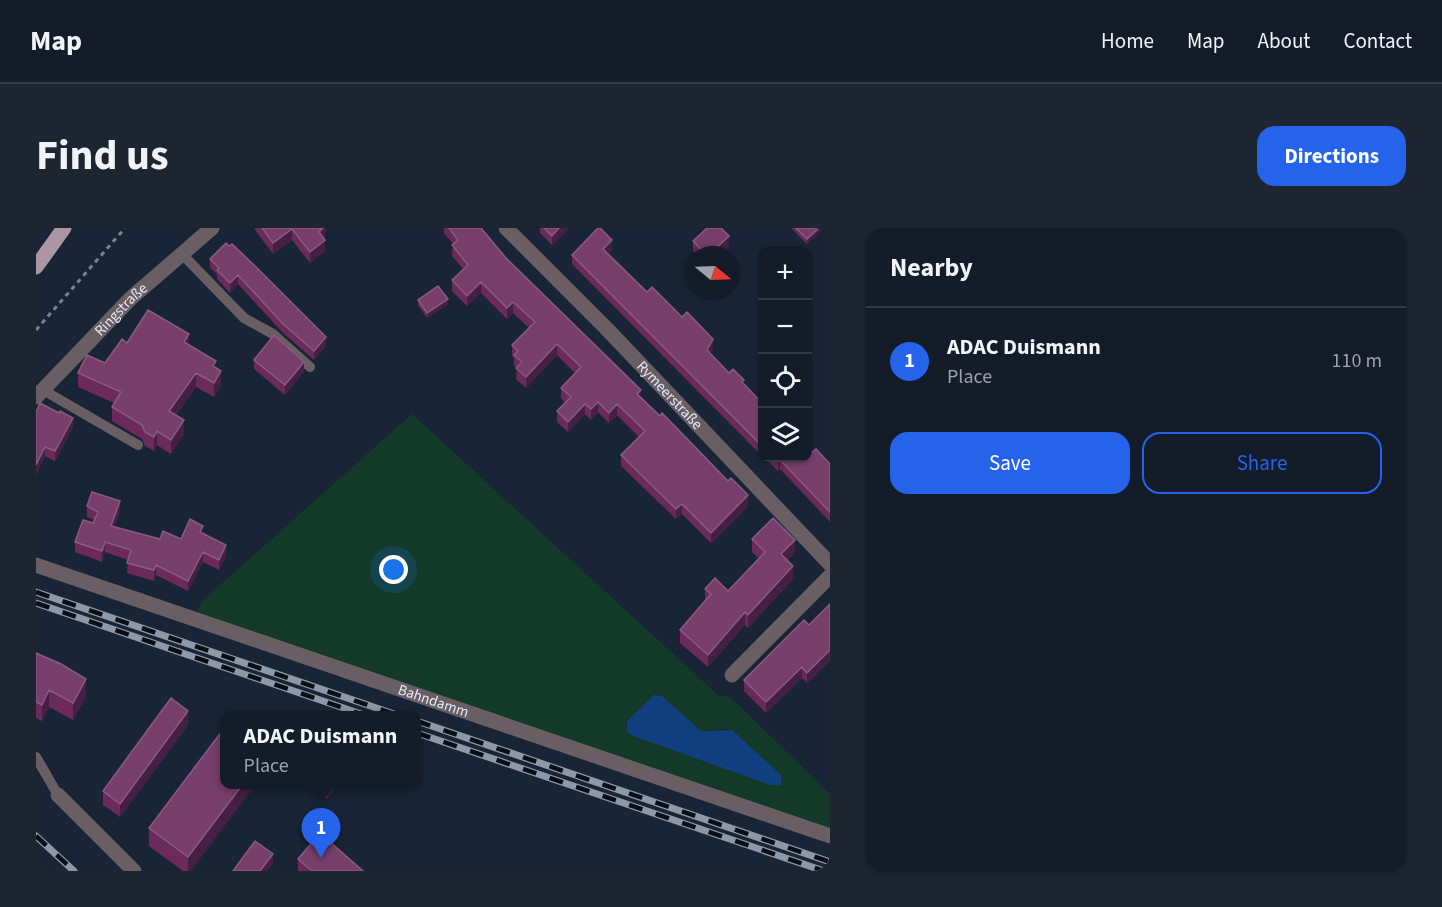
<!DOCTYPE html>
<html lang="en">
<head>
<meta charset="utf-8">
<style>
  body { margin:0; font-family:"Source Sans 3",sans-serif; background:#1c2530; color:#f1f3f6 }
  .controls { position:absolute; right:18px; top:18px; display:grid; overflow:hidden; border-radius:12px; box-shadow:0 2px 4px #0004 }
  .controls button { width:54px; height:54px; display:grid; place-items:center; padding:0; border:0; border-bottom:2px solid #323a45; background:#131c28; color:#f1f3f6; font:30px sans-serif }
  .compass { position:absolute; left:650px; top:18px; width:54px; height:54px; border-radius:50%; background:#131c28; box-shadow:0 2px 4px #0004; rotate:109deg }
  .you { position:absolute; left:358px; top:342px; width:21px; height:21px; margin:-15px; border:4px solid #fff; border-radius:50%; background:#1a73e8; box-shadow:0 0 0 9px #1a73e833 }
  .badge { display:grid; place-items:center; width:39px; height:39px; border-radius:50%; background:#2563eb; color:#fff; font-size:20px; font-weight:700 }
  .pin { position:absolute; translate:-50% -50px; filter:drop-shadow(0 2px 3px #0008) }
  .pin::after { content:''; position:absolute; top:32px; width:21px; height:18px; background:inherit; clip-path:polygon(0 0,100% 0,50% 100%) }
  .popup { position:absolute; left:184px; top:483px; width:201px; height:78px; box-sizing:border-box; display:grid; place-content:center; border-radius:12px; background:#131c28; filter:drop-shadow(0 2px 4px #0005); font-size:20px; white-space:nowrap; color:#9da1a8 }
  .popup b { font-size:22px; color:#f1f3f6 }
  .popup::after { content:''; position:absolute; left:50%; top:100%; margin-left:-12px; border:12px solid transparent; border-top-color:#131c28 }
  .list { margin:0; padding:0; list-style:none }
  h2 { display:flex; justify-content:space-between; align-items:center; height:78px; margin:0; padding:0 24px; font-size:26px }
  h2 small { font-size:20px; font-weight:400; color:#9da1a8 }
  .list li { display:grid; grid-template-columns:39px 1fr auto; gap:18px; align-items:center; box-sizing:border-box; height:108px; padding:0 24px; border-top:2px solid #323a45 }
  .list b { display:block; font-size:22px; white-space:nowrap }
  .list p { margin:0; font-size:20px; white-space:nowrap; color:#9da1a8 }
  .list em { font-size:20px; font-style:normal; color:#9da1a8 }
  .actions { display:flex; gap:12px; padding:18px 24px }
  .actions a { flex:1; padding:14px 0; border:2px solid #2563eb; border-radius:18px; text-align:center; font-size:21px; color:#2563eb }
  .actions .main { background:#2563eb; color:#fff }
  .icon { flex:none; width:33px; height:33px; fill:none; stroke:currentColor; stroke-width:2; stroke-linecap:round; stroke-linejoin:round }
  .map { position:relative; flex:none; width:794px; height:643px; overflow:hidden; border-radius:18px }
  header { display:flex; align-items:center; gap:36px; box-sizing:border-box; height:84px; padding:0 30px; background:#131c28; border-bottom:2px solid #323a45 }
  header strong { font-size:28px }
  nav { display:flex; gap:33px; margin-inline-start:auto; font-size:21px }
  .intro { display:flex; align-items:center; justify-content:space-between; box-sizing:border-box; height:144px; padding:0 36px }
  h1 { margin:0; font-size:42px }
  .button { padding:15px 27px; border-radius:18px; background:#2563eb; color:#fff; font-size:21px; font-weight:700 }
  main { display:flex; gap:36px; padding:0 36px }
  aside { flex:1; background:#131c28; border-radius:18px; box-shadow:0 2px 4px #0004 }
  .map>svg:first-child { display:block }
  .green { fill:#133929; fill-rule:evenodd }
  .water { fill:#123f7f }
  .lines { fill:none; stroke-linecap:round; stroke-linejoin:round }
  .path { stroke:#788291; stroke-width:3; stroke-dasharray:4.5 4.5; stroke-linecap:butt }
  .lane { stroke:#685e64; stroke-width:10 }
  .street { stroke:#685e64; stroke-width:15 }
  .primary { stroke:#ab96a3; stroke-width:15 }
  .rail-casing { stroke:#8e98a6; stroke-width:7 }
  .rail { stroke:#090e16; stroke-width:4.5; stroke-dasharray:14; stroke-linecap:butt }
  .wall { fill:#6b2a5b }
  .shaded-wall { fill:#451f45 }
  .building { fill:#783f6c; stroke:#895a82; stroke-width:1.5 }
  .labels { text-anchor:middle; stroke-width:6; stroke-linejoin:round; paint-order:stroke }
  .street-label { font-size:15px; fill:#e4ecf8; stroke:#090e16 }
</style>
</head>
<body>
<header>
<strong>Map</strong>
<nav><a>Home</a><a>Map</a><a>About</a><a>Contact</a></nav>
</header>
<div class="intro"><h1>Find us</h1><a class="button">Directions</a></div>
<main>
<div class="map">
<svg width="794" height="643" viewBox="0 0 794 643">
  <rect width="100%" height="100%" fill="#192536"/>
  <path class="green" d="M376,186L683,468L694,469L794,566V605L160,389L165,374ZM621,467L665,503L691,501L734,557L590,499L591,493Z"/>
  <path class="water" d="M618,467L626,468L665,503L696,502L745,547V557H734L595,507L591,504V493Z"/>
  <g class="lines">
    <path class="path" d="M0,102L89,0"/>
    <path class="lane" d="M146,26L208,90L237,106L274,139
      M7,162L102,217
      M0,529L22,567"/>
    <g class="street">
      <path id="s1" d="M470,0L571,101L794,336"/>
      <path id="s2" d="M0,169L95,70L176,0"/>
      <path id="s3" d="M0,337L794,608"/>
      <path d="M696,447L794,348"/>
      <path d="M22,567L98,643"/>
    </g>
    <path class="primary" d="M0,39L28,0"/>
    <g class="rail-casing">
      <path id="rail" d="M0,364L364,488
        M0,375L331,488
        M381,493L794,634
        M381,505L788,643
        M0,608L38,643"/>
    </g>
    <use href="#rail" class="rail"/>
  </g>
  <path class="wall" d="M219,0H290V4L289,5L288,10L289,23L274,35L256,12L237,26L219,2Z
    M408,0H445L470,30L712,278L675,315L646,286L640,291L585,238V227L603,209L581,187L573,195L562,184L555,192L549,186L532,204L521,194V183L529,175L525,170V160L539,145L521,127L490,160L480,151L481,140L478,137V130L476,128V117L493,100L477,85L471,91L445,65L431,78L416,63V52L427,41L416,28L417,16L408,5Z
    M504,0H533L516,17L504,5Z
    M755,0H788L771,16Z
    M657,13L693,18L683,27H661L657,23Z
    M190,15L290,118L278,132L247,105L202,56L194,65L181,51V46L174,40V31Z
    M576,22L572,26L611,64L677,121L674,126L693,145L708,156L726,175V228L536,36V27Z
    M382,72L412,76L391,90L382,77Z
    M91,115L153,117L180,140L185,157L178,169L160,159L140,187L148,206L135,226L121,217L118,223L109,218L106,211L76,193V179L78,175L42,159V145L69,135Z
    M218,132L268,144L249,167L218,141Z
    M0,184L37,199L19,233L9,228L0,247Z
    M729,230H771L794,236V294L744,241L742,243Z
    M51,278L84,284L78,299L124,311H145L167,306L190,328L183,342L167,334L152,363L120,347L118,353L91,345L92,332L69,324L66,334L39,324V314L57,295L58,292L51,289Z
    M716,311L759,325L752,332L757,351L712,400L709,397L672,439L644,415V402L669,373V361L692,363L723,331L716,324Z
    M794,376V433L771,455L766,450L730,485L708,463V452L773,397Z
    M0,425L50,468L37,492L13,479L6,493L0,490Z
    M152,497L84,589L67,577V563Z
    M189,499L155,643H147L113,618V600Z
    M275,556H301V558L291,571Z
    M262,631L327,643H262Z"/>
  <path class="shaded-wall" d="M286,0H290V4L289,5V10L283,15V4Z
    M523,0H533L516,17V8Z
    M783,0H788L771,16V11Z
    M256,1V12L237,26V15Z
    M693,8V18L683,27H673Z
    M289,12V23L274,35V24Z
    M576,12V22L567,31V21Z
    M202,47V56L194,65V55Z
    M445,54V65L431,78V68Z
    M412,71V76L391,90V85Z
    M477,74V85L471,91V80Z
    M153,106V120L148,114Z
    M290,109V118L278,132V123Z
    M677,111V121L671,131V122Z
    M521,116V127L490,160V149Z
    M268,134V144L249,167V157Z
    M185,143V157L178,169V155Z
    M160,145V159L133,197V183Z
    M605,162V172L601,166Z
    M562,174V184L555,192V181Z
    M549,176V186L532,204V194Z
    M581,176V187L573,195V185Z
    M37,190V199L19,233V223Z
    M148,192V206L135,226V212Z
    M121,203V217L118,223V209Z
    M9,219V228L0,247V237Z
    M744,232V241L742,243V233Z
    M712,267V278L675,315V305Z
    M84,273V284L75,309V298Z
    M646,276V286L640,291V281Z
    M759,312V325L745,339V326Z
    M69,314V324L66,334V323Z
    M190,317V328L183,342V332Z
    M167,324V334L152,363V353Z
    M120,337V347L118,353V342Z
    M757,338V351L712,400V387Z
    M709,384V397L672,439V427Z
    M794,422V433L771,455V445Z
    M766,439V450L730,485V474Z
    M50,451V468L37,492V475Z
    M13,462V479L6,493V477Z
    M152,483V497L84,589V576Z
    M207,556H220L155,643H152V629Z
    M295,556H301V558L291,571V561Z
    M237,626V636L231,643H224Z"/>
  <path class="building" d="M226,0H287L283,4L289,12L274,24L256,1L237,15Z
    M413,0H445L470,30L605,162L601,166L624,188L626,185L692,253L695,250L712,267L675,305L646,276L640,281L585,227L609,203L581,176L573,185L562,174L555,181L549,176L532,194L521,183L535,169L525,160L545,139L521,116L490,149L480,140L486,134L478,127L482,123L476,117L499,94L477,74L471,80L445,54L431,68L416,52L432,37L416,17L422,12Z
    M508,0H523L516,8Z
    M562,0H564L576,12L567,21L611,64L616,59L646,89L651,84L677,111L671,122L693,145L697,141L708,152L706,154L726,175V218L536,27Z
    M671,0H685L693,8L673,27H670L657,13Z
    M760,0H783L771,11Z
    M190,15L193,18L196,16L218,37L290,109L278,123L247,96L202,47L194,55L181,42L183,40L174,31Z
    M402,58L412,71L391,85L382,72Z
    M112,82L153,106L148,114L180,133L177,138L185,143L178,155L160,145L133,183L148,192L135,212L121,203L118,209L109,204L106,197L76,179L85,164L42,145L51,127L69,135L86,111L91,115Z
    M238,107L268,134L249,157L218,132Z
    M4,175L23,185L24,183L37,190L19,223L9,219L0,237V184Z
    M780,221L794,236V284L744,232L742,233L738,230H771V228Z
    M56,264L84,273L75,298L124,311L127,303L145,311L154,291L167,298L164,304L190,317L183,332L167,324L152,353L120,337L118,342L91,335L95,322L69,314L66,323L39,314L47,292L57,295L62,284L51,278Z
    M737,290L759,312L745,326L757,338L712,387L709,384L672,427L644,402L675,366L669,361L679,350L692,363L729,324L716,311Z
    M794,376V422L771,445L766,439L730,474L708,452L768,392L773,397Z
    M0,425L25,436L50,451L37,475L13,462L6,477L0,474Z
    M135,470L152,483L84,576L67,563Z
    M189,499V556H207L152,629L113,600Z
    M286,556H295L291,561Z
    M284,605L327,643H276L262,631Z
    M219,613L237,626L224,643H197Z"/>
  <g class="labels">
    <g class="street-label">
      <text dy="5" stroke="none"><textPath href="#s2" startOffset="122">Ringstraße</textPath></text>
      <text dy="5" stroke="none"><textPath href="#s1" startOffset="234">Rymeerstraße</textPath></text>
      <text dy="5" stroke="none"><textPath href="#s3" startOffset="420">Bahndamm</textPath></text>
    </g>
  </g>
</svg>
<div class="controls">
<button>+</button>
<button>−</button>
<button><svg class="icon" aria-label="locate" viewBox="0 0 24 24"><circle cx="12" cy="12" r="6"/><path d="M12 2v4M12 18v4M2 12h4M18 12h4"/></svg></button>
<button><svg class="icon" aria-label="layers" viewBox="0 0 24 24"><path d="M12 4l9 5-9 5-9-5zM3 14l9 5 9-5"/></svg></button>
</div>
<svg class="compass" viewBox="-18 -18 36 36"><path d="M0-13l5 13h-10z" fill="#e53935"/><path d="M0 13l5-13h-10z" fill="#9da1a8"/></svg>
<div class="you"></div>
<div class="pin badge" style="left:285px;top:630px">1</div>
<div class="popup"><b>ADAC Duismann</b>Place</div>
</div>
<aside>
<h2>Nearby<small></small></h2>
<ul class="list">
<li><span class="badge">1</span><div><b>ADAC Duismann</b><p>Place</p></div><em>110 m</em></li>
</ul>
<div class="actions"><a class="main">Save</a><a>Share</a></div>
</aside>
</main>
</body>
</html>
